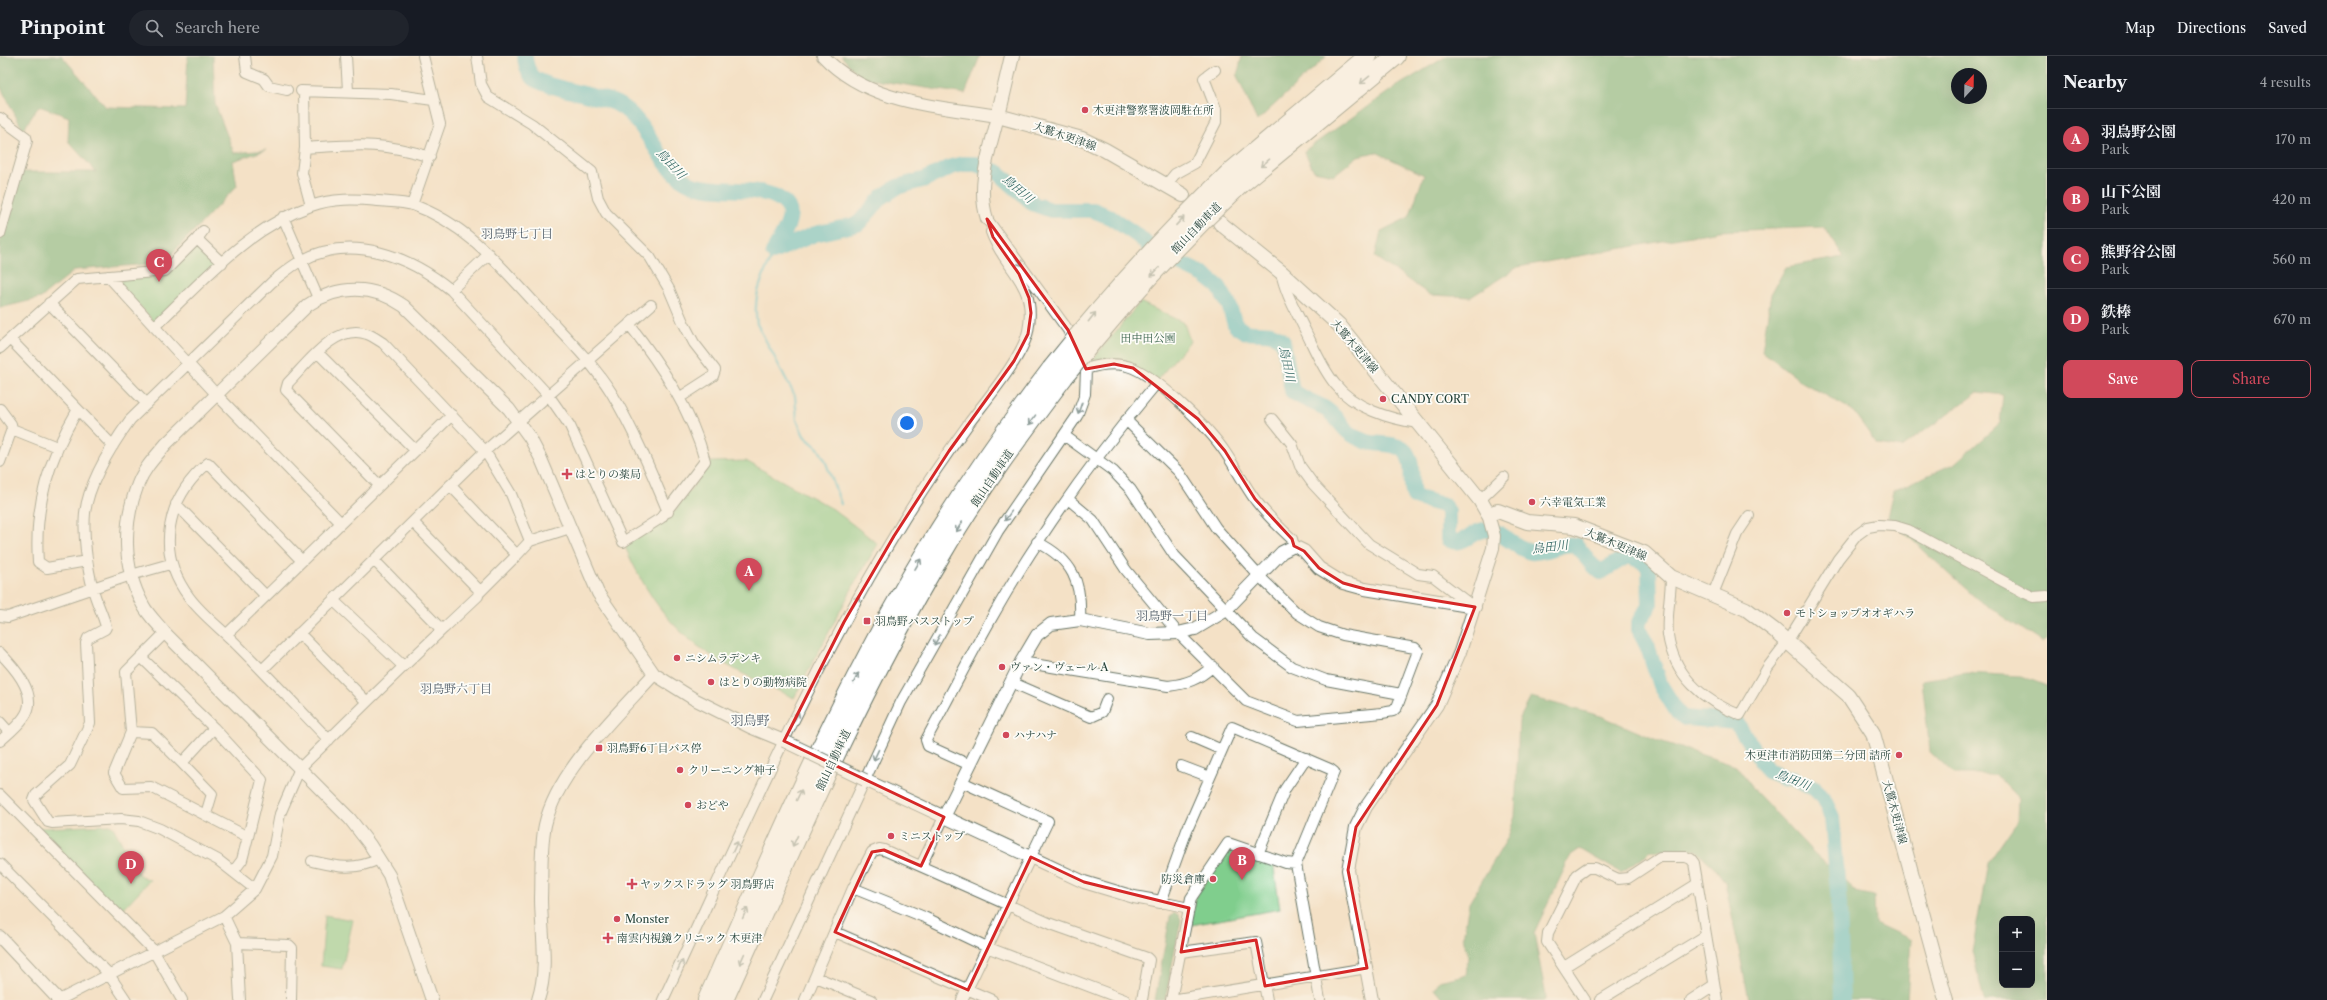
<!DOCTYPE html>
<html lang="en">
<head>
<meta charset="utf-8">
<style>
  body { margin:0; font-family:"Libre Caslon Text","Noto Serif JP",serif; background:#20242c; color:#f1f3f6 }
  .controls { position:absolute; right:12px; bottom:12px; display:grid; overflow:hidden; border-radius:8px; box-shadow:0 4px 16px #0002 }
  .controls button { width:36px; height:36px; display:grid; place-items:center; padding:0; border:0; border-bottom:1px solid #363941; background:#171b24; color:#f1f3f6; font:20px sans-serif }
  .compass { position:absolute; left:1951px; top:12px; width:36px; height:36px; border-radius:50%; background:#171b24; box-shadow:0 4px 16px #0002; rotate:22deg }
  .you { position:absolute; left:907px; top:367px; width:14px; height:14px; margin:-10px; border:3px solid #fff; border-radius:50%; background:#1a73e8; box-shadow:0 0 0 6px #1a73e833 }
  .badge { display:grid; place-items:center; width:26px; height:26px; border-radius:50%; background:#d1495b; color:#fff; font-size:13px; font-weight:700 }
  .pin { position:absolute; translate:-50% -33px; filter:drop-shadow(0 1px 2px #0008) }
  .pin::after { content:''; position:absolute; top:21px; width:14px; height:12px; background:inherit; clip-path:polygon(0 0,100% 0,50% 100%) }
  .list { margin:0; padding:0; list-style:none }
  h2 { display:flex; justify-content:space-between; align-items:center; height:52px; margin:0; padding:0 16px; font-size:17px }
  h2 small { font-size:13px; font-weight:400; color:#9ea1a6 }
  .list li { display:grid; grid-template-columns:26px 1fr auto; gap:12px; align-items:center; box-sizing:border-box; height:60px; padding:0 16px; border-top:1px solid #363941 }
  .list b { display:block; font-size:15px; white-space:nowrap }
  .list p { margin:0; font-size:13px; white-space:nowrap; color:#9ea1a6 }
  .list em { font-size:13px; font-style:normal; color:#9ea1a6 }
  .actions { display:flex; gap:8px; padding:12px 16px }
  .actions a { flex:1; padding:9px 0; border:1px solid #d1495b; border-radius:8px; text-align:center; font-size:14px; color:#d1495b }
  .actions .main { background:#d1495b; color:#fff }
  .icon { flex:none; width:22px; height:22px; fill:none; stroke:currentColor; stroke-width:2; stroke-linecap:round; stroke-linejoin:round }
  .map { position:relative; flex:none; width:2047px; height:944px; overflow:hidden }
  header { display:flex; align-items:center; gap:24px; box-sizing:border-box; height:56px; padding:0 20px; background:#171b24; border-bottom:1px solid #363941 }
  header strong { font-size:19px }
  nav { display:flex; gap:22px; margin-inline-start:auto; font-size:14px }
  .search { width:280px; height:36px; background:#20242c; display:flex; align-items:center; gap:10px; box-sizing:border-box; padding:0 14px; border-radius:22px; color:#9ea1a6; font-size:15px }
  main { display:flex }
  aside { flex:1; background:#171b24 }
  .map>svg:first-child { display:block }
  .green { fill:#80ce8d; stroke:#508660 }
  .forest { fill:#68b178; stroke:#447756; fill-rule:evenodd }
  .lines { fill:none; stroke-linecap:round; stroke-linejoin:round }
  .stream { stroke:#53c0ca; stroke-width:2.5 }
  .river { stroke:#53c0ca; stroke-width:16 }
  .minor-casing { stroke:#6a7667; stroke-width:12 }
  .tertiary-casing { stroke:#6a7667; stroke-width:14 }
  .secondary-casing { stroke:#6a7667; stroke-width:16 }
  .motorway-casing { stroke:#6a7667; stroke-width:20 }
  .minor { stroke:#fff; stroke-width:10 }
  .tertiary { stroke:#fff; stroke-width:12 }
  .secondary { stroke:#fff; stroke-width:14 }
  .motorway { stroke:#fff; stroke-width:18 }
  .tertiary-bridge-casing { stroke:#6a7667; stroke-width:14; stroke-linecap:butt }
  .motorway-bridge-casing { stroke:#6a7667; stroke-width:20; stroke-linecap:butt }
  .tertiary-bridge { stroke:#fff; stroke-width:12 }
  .motorway-bridge { stroke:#fff; stroke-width:18 }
  .oneway { stroke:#8f9e9a }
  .marked { fill:none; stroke:#d62828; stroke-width:3; stroke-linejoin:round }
  .poi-dot { fill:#d1495b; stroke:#fdfcf7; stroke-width:1.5 }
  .labels { text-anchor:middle; stroke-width:3.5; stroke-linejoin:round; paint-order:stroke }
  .poi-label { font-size:11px; fill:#1f3d34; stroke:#fdfcf7; text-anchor:start }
  .street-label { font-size:11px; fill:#1f3d34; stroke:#fdfcf7 }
  .park-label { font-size:11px; fill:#37614a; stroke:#fdfcf7 }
  .water-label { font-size:12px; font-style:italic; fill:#2f6461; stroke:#fdfcf7 }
  .neighbourhood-label { font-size:12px; fill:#54606b; stroke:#fdfcf7 }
  .quarter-label { font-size:13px; fill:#54606b; stroke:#fdfcf7 }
</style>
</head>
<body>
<header>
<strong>Pinpoint</strong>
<div class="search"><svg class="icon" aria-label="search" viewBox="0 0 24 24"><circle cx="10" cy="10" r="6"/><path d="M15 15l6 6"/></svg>Search here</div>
<nav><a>Map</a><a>Directions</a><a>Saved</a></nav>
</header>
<main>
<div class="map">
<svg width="2047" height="944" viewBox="0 0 2047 944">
  <rect width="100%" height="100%" fill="#fdfcf7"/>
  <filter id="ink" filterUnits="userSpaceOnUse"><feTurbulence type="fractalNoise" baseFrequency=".025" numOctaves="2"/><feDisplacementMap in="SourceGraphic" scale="8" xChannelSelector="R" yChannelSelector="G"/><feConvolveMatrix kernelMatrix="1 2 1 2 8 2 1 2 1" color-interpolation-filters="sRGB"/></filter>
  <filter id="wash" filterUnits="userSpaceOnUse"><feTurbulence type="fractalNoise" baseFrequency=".012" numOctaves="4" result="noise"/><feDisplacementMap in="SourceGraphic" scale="16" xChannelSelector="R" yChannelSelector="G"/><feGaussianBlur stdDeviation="0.9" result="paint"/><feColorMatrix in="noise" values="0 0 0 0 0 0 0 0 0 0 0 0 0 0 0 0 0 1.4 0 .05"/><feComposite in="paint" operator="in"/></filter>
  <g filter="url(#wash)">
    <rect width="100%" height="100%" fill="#f4e1c6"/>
    <path class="green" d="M195,191H200L214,205V210L155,267L120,229L123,222L167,218Z
      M1140,246L1184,267L1190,285L1157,324L1103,304L1093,303Z
      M746,405L833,453L878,488L857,523L794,642C707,602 666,582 625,491L634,482L670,461L711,406Z
      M112,769L139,819L150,824L119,857L39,772Z
      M1233,794L1273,806L1280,853L1191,869L1196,840L1227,795Z
      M325,859L353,864L342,913L321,910Z"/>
    <path class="forest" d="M0,0H62L106,51L185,53L188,0H213L215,48L234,97L266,94L233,105L237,130L163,207L75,214L41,242L0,252V167L20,116H96L68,85L69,61L39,50L23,74L0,30Z
      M841,0H980L965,38L861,22Z
      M1242,0H1327L1257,65L1237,20Z
      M1447,0H2047V583L2042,586L1977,543L1887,461L1893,435L1955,407L2000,367L2003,339L1978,336L1901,392L1877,388L1852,354L1802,326L1762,295L1771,238L1786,211L1844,201L1824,171L1719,175L1518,211L1471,241L1430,239L1375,201L1381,175L1409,161L1424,119L1376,96L1358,100L1334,119L1314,115L1304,95L1394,32ZM1957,18H1981V42H1957Z
      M1966,617L2021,620L2047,630V944H1984L1972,895L1988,807L2017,765L2018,742L1995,718H1953L1930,696L1922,624ZM2002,863H2032V929H2002Z
      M1531,641L1601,660L1657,684L1736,710L1756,736L1812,795L1856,836L1874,840L1875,867L1911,884L1907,944H1749L1725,826L1715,812L1696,794L1651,795L1621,817L1580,793L1571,799L1534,877L1546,940L1545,944H1443L1434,933L1438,925L1466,919L1468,901L1463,881L1469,847L1508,781L1515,760L1519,664Z
      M1174,857L1179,859L1181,864L1165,944H1155L1170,861Z"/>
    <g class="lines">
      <path class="stream" d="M773,196C763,223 752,238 757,268L795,340L797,364L804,380L818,392L825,404L841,448"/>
      <path class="river" d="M525,0C525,7 528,17 534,22C547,33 597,38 617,48C650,65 657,113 691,128C717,139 772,126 788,151C795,164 779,185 773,196
        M773,196L815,178L858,168L882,141L897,131L926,123L951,111L963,108H976L999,117L1034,148L1051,154H1093L1110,161L1138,180L1154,195L1204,219L1219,231L1229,249L1235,269C1238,271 1243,275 1246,276C1260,279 1273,273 1283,286L1292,335C1302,344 1317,346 1327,354C1344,367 1341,376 1365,385C1376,390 1397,385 1406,396C1415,409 1409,426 1414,441L1443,449L1448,455V483C1462,492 1471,475 1484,474C1503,473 1514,493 1531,496C1546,498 1560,486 1576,489L1593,510L1601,516L1627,500L1640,504L1649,511L1650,549L1640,564L1638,571L1648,592L1661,630L1678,657L1685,662L1736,666L1768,715L1785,722L1794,723L1815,733L1823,742L1832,761L1839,848L1842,944"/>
    </g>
  </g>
  <g filter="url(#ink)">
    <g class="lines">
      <g class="minor-casing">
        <path id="minor" d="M245,0L247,16L264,23L269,30L287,34
          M346,0L348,35
          M477,0L481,28L488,41L532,68L592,116L598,142L606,157L650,201L669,233L683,266L694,287L715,314L713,320L679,342
          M301,35L391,38L433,44
          M304,36L305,92L302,117L311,150
          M0,62L26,81L27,85L0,178
          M305,92C354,89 382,85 430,101
          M1166,129L1175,118L1195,107L1216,66V53L1204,22L1215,14
          M412,149L440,68L423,0
          M283,161L318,242
          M197,183L222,207
          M1281,216C1285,237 1296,255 1305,274C1314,292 1322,312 1335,328C1354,352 1389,363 1418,367
          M108,220L216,338L341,467
          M451,234L489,198
          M49,247L147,348
          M154,271C202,226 247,172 311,150C333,142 355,143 378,145C389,146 403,146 413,149C468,168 504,214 542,255C566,281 592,306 611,336C634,374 651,415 668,456
          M10,283L113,390
          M0,292L77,223L165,215L197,183L203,175
          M318,297L415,394
          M1086,313C1101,308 1118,306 1133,312C1159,323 1209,372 1225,396C1236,412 1245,430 1256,445C1267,459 1279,471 1292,483L1294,490
          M0,353L11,368L12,373L0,406
          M77,355C49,402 34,450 38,506L47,512L87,505
          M1272,363L1292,388L1300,410L1313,428L1369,488L1418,518L1433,520L1471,549
          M12,373L57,391
          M1065,380L1113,415L1131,434L1174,499L1253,582L1292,611L1326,624L1401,638
          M379,429L286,334L288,327C307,308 336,266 367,278C373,280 378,284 383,287L485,395L511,438L530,485L517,499L450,429
          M1068,443L1093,464L1126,514L1178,577L1246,645L1298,665L1382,657L1393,655L1397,651L1418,595L1415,592L1343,579L1319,571L1297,557L1259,520L1216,472L1179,416L1126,364
          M1480,444L1504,421
          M176,448L266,540
          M530,485L570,472
          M1037,486C1073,504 1082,526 1080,564
          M374,504L440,572H444L478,540L479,534L413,466
          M302,505L208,407C166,443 155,496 189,541C202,559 223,574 238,590C269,621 299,653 329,684
          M1671,521C1671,540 1666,561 1668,579C1674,620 1704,645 1740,659L1768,611L1787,586L1838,503L1857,479L1868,471L1879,469L1895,470L1908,474L2025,537L2034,541L2047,540
          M480,536L517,499
          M1713,538L1737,478L1749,460
          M0,560L8,561L131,519L170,508
          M165,577L126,616L131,676L114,717L123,732L151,731L248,781L242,804L233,816
          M299,577L367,646L402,612L401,608L333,544
          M227,578L452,359
          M0,597C14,611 40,640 24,661C18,670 8,678 0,685
          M142,602L214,672L262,724L248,781
          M1021,606L1168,630C1187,628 1199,623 1213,610
          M402,612L444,572
          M262,614L485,395L651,249
          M1011,626L1091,661L1102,656L1107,643
          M0,666L9,676
          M131,676L152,677L182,707
          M1192,681L1222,694
          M970,709L928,690L926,684C962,617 996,549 1038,486C1074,431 1114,378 1156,328
          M1181,710L1210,721
          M962,726L1048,765L962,944
          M0,739L153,894L182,944
          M206,758L212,738L182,707L214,672
          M1258,798L1285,733L1306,702
          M312,805C338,811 354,815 379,803
          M0,808L108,917L126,944
          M921,810L944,761
          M853,832L924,861L989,892L1125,944
          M255,833L218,804L160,773L139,765L121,763L52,767L48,766L34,744L36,739L70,709L90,667L86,587L88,582L105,573L106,571C103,558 96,546 93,533C87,511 83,479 85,457C89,425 112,389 130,364L272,226C281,219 291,210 301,205C352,177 411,201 451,234L549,340L570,370L623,486L661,462L705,405C692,355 661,309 629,268
          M1189,852L1161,846L1187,774L1232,671L1330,713L1334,716L1296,808L1320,944
          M224,860L237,887L240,944
          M835,876L992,944
          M237,887L289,889L292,892L291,944
          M1181,896L1256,886L1267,944
          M1564,911L1697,828
          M816,921L871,944
          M59,944L224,860L255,833L272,800L280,758L300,712L367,646
          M663,944C736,788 804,628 894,480C917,441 943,403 969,367C986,344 1023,301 1028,275C1038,226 1005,215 991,176
          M763,944L901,646L998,475L1077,360L1085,338L1086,313L1079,296L1068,274L987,163
          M805,944L853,832L872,796L879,793L884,794L1051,868L1147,902L1149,904L1142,944
          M1171,944L1191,842L1228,787L1286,807L1296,808
          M1171,944L1367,912
          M1585,944L1547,886L1548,877L1577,819L1587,812H1595L1618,823L1628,822L1660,801H1686L1691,803L1694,807L1717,944
          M1600,944L1705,880
          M1691,944L1714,929"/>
      </g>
      <g class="tertiary-casing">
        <path id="tertiary" d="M823,0C868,48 937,50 998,60C990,94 976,129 987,163
          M865,724L1084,826L1134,841L1161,846
          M944,761L1021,606L1037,579L1051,568L1080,564L1150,578L1178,577L1195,573L1225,555L1282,496L1294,490L1304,495L1319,512L1343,527L1365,533L1475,551
          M0,881L58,943L57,944
          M432,944L389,819L370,789L350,763L165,577C158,568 148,559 143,549C122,511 123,466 138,428C144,412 156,400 166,388L308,249C339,228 374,229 404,250L509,353L530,382L541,403L598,537L654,618L694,643L750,671L784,685
          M538,944C549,911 541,876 541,842C542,818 540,793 545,769C557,715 617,659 654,618
          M1372,944L1348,814L1356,771L1366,751L1437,649L1460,596L1493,492L1494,480L1488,458"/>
      </g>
      <g class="secondary-casing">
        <path id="secondary" d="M1012,0L998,60L1082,83L1105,94L1183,139
          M1220,167L1281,216L1339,269L1480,444L1488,458L1498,455L1527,466L1574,470L1644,497L1671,521L1746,553L1774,574L1848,639L1873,677L1946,944"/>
      </g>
      <g class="motorway-casing">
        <path id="motorway" d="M1228,118L1368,0
          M1241,128L1396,0
          M707,944C768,806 827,667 902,536C946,458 997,384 1051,313
          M724,944C792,793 857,640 942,498C978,436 1021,378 1064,321"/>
      </g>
      <use href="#minor" class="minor"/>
      <use href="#tertiary" class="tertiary"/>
      <use href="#secondary" class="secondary"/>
      <use href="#motorway" class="motorway"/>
      <g class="tertiary-bridge-casing">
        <path id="tertiary-bridge" d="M784,685L865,724"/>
      </g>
      <g class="motorway-bridge-casing">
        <path id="motorway-bridge" d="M1051,313C1106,244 1165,179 1228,118
          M1064,321C1118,252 1177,188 1241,128"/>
      </g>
      <use href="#tertiary-bridge" class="tertiary-bridge"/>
      <use href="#motorway-bridge" class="motorway-bridge"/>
    </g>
    <defs><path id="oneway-shaft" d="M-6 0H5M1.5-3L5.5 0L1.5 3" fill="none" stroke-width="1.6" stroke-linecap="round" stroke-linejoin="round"/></defs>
    <g class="oneway">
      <use href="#oneway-shaft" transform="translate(1365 24) rotate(141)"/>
      <use href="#oneway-shaft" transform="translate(1265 107) rotate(140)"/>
      <use href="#oneway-shaft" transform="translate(1180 165) rotate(-47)"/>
      <use href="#oneway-shaft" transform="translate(1019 205) rotate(52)"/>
      <use href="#oneway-shaft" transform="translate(1155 216) rotate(133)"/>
      <use href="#oneway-shaft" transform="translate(1092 261) rotate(-52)"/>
      <use href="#oneway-shaft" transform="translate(1080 352) rotate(109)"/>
      <use href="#oneway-shaft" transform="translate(1032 364) rotate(126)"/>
      <use href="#oneway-shaft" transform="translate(1008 460) rotate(125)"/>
      <use href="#oneway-shaft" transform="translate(959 471) rotate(123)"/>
      <use href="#oneway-shaft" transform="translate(918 508) rotate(-60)"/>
      <use href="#oneway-shaft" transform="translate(856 545) rotate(-60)"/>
      <use href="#oneway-shaft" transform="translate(937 584) rotate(120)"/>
      <use href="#oneway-shaft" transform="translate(856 622) rotate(-63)"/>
      <use href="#oneway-shaft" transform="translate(796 661) rotate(-63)"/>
      <use href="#oneway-shaft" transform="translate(876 699) rotate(115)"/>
      <use href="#oneway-shaft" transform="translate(799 739) rotate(-65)"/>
      <use href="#oneway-shaft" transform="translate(795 785) rotate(115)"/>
      <use href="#oneway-shaft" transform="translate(735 791) rotate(-65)"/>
      <use href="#oneway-shaft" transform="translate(745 857) rotate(-66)"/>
      <use href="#oneway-shaft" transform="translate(742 903) rotate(114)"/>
      <use href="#oneway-shaft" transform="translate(680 909) rotate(-65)"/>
    </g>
  </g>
  <path d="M0 0H2047V944H0ZM987,163L1068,274L1086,313L1114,308L1133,312L1198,363L1225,395L1255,443L1292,483L1294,490L1304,495L1319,512L1343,527L1365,533L1475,551L1437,649L1356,771L1348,814L1367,912L1265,930L1256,884L1181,896L1189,852L1084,826L1031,801L968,934L835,876L872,796L884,794L921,810L944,761L784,685L844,566L894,480L949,395L1014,305L1028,278L1031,257L1029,242L1019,218L993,181Z" fill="#f4e1c6" fill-opacity=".55" fill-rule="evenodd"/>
  <path class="marked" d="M987,163L1068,274L1086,313L1114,308L1133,312L1198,363L1225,395L1255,443L1292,483L1294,490L1304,495L1319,512L1343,527L1365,533L1475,551L1437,649L1356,771L1348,814L1367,912L1265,930L1256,884L1181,896L1189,852L1084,826L1031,801L968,934L835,876L872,796L884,794L921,810L944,761L784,685L844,566L894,480L949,395L1014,305L1028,278L1031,257L1029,242L1019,218L993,181Z"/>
  <g class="poi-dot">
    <circle cx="1085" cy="54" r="4"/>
    <circle cx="1383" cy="343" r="4"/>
    <path d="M565 412h4v4h4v4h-4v4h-4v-4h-4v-4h4z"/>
    <circle cx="1532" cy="446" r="4"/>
    <circle cx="1787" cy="557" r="4"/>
    <rect x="863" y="561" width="8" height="8" rx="2"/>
    <circle cx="677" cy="602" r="4"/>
    <circle cx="1002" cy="611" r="4"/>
    <circle cx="711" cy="626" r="4"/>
    <circle cx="1006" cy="679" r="4"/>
    <rect x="595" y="688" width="8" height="8" rx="2"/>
    <circle cx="1899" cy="699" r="4"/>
    <circle cx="680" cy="714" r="4"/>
    <circle cx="688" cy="749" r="4"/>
    <circle cx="891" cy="780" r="4"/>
    <circle cx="1213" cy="823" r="4"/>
    <path d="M630 822h4v4h4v4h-4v4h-4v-4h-4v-4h4z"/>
    <circle cx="617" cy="863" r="4"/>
    <path d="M606 876h4v4h4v4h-4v4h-4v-4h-4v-4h4z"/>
  </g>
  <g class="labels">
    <g class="poi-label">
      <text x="1093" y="58">木更津警察署波岡駐在所</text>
      <text x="1391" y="347">CANDY CORT</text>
      <text x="575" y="422">はとりの薬局</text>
      <text x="1540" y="450">六幸電気工業</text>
      <text x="1795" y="561">モトショップオオギハラ</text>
      <text x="875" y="569">羽鳥野バスストップ</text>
      <text x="685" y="606">ニシムラデンキ</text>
      <text x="1010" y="615">ヴァン・ヴェール A</text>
      <text x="719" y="630">はとりの動物病院</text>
      <text x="1014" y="683">ハナハナ</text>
      <text x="607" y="696">羽鳥野6丁目バス停</text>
      <text x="1891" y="703" text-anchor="end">木更津市消防団第二分団 詰所</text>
      <text x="688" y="718">クリーニング神子</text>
      <text x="696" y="753">おどや</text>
      <text x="899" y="784">ミニストップ</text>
      <text x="1205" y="827" text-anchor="end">防災倉庫</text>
      <text x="640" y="832">ヤックスドラッグ 羽鳥野店</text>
      <text x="625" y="867">Monster</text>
      <text x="617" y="886">南雲内視鏡クリニック 木更津</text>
    </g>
    <g class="street-label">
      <text transform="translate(1065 80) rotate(19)" y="4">大鷲木更津線</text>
      <text transform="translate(1196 172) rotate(-46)" y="4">館山自動車道</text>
      <text transform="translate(1355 290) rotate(50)" y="4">大鷲木更津線</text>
      <text transform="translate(992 422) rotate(-56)" y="4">館山自動車道</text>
      <text transform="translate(1616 488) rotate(23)" y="4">大鷲木更津線</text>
      <text transform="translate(833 704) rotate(-65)" y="4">館山自動車道</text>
      <text transform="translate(1895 756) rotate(75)" y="4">大鷲木更津線</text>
    </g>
    <g class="park-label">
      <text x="1148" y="286">田中田公園</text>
    </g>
    <g class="water-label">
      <text transform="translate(671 108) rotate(47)" y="4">鳥田川</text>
      <text transform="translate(1018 133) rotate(40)" y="4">鳥田川</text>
      <text transform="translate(1287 308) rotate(78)" y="4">鳥田川</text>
      <text transform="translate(1550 491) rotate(-7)" y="4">鳥田川</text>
      <text transform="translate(1793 724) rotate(21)" y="4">鳥田川</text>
    </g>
    <g class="neighbourhood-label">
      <text x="517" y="182">羽鳥野七丁目</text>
      <text x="1172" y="564">羽鳥野一丁目</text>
      <text x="456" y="637">羽鳥野六丁目</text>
    </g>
    <g class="quarter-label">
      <text x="750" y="669">羽鳥野</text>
    </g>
  </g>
</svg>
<div class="controls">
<button>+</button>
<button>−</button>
</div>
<svg class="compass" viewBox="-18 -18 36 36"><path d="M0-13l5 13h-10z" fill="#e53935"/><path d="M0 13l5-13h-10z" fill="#9ea1a6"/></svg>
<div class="you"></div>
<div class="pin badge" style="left:749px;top:535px">A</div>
<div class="pin badge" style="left:1242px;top:824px">B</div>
<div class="pin badge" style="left:159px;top:226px">C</div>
<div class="pin badge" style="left:131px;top:828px">D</div>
</div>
<aside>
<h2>Nearby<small>4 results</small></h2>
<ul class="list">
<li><span class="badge">A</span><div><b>羽鳥野公園</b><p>Park</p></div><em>170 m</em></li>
<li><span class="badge">B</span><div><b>山下公園</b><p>Park</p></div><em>420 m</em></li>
<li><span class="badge">C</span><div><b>熊野谷公園</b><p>Park</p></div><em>560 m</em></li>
<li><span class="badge">D</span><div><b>鉄棒</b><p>Park</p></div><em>670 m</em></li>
</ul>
<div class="actions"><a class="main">Save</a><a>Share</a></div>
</aside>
</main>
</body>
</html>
